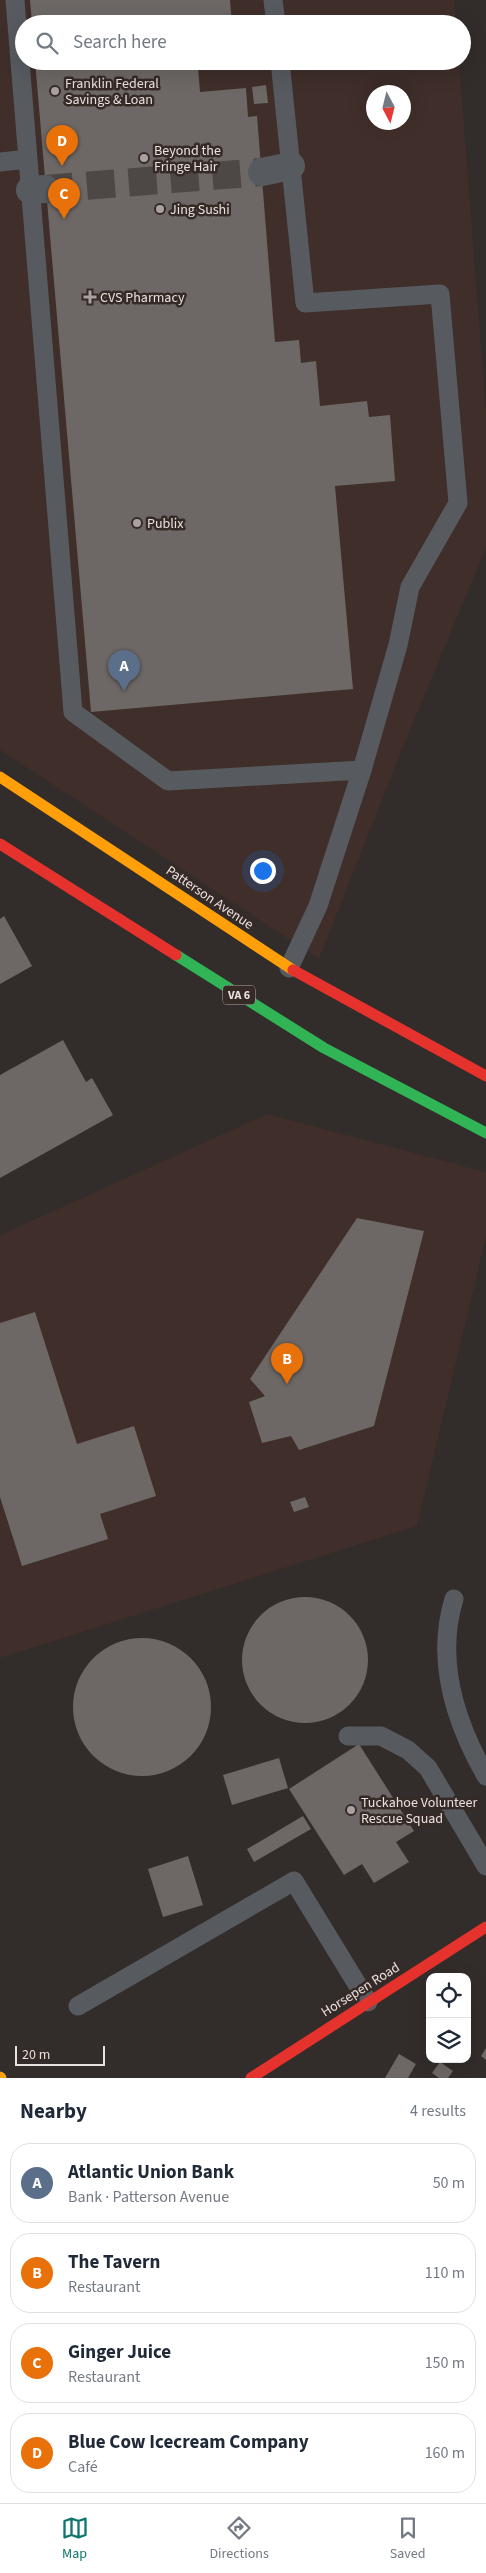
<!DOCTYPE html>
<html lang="en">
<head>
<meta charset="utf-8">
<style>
  body { margin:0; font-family:"Source Sans 3",sans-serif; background:#f6f6f7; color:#1f2937 }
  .controls { position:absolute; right:15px; bottom:15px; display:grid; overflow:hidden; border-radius:10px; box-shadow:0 5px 20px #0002 }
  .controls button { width:45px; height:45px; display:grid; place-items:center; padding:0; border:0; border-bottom:1px solid #e0e1e3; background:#fff; color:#1f2937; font:25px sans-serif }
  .compass { position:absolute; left:366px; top:85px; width:45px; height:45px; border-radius:50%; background:#fff; box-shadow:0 5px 20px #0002; rotate:173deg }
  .scale { position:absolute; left:15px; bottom:12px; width:90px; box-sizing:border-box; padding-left:5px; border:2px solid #e9e1df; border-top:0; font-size:14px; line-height:18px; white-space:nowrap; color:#e9e1df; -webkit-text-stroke:4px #362a27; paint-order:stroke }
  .you { position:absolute; left:262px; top:870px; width:18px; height:18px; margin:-12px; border:4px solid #fff; border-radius:50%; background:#1a73e8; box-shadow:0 0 0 8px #1a73e833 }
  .badge { display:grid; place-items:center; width:32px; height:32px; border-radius:50%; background:#0f766e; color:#fff; font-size:16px; font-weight:700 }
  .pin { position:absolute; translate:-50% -41px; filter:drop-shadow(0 1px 2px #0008) }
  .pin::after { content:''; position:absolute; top:26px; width:18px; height:15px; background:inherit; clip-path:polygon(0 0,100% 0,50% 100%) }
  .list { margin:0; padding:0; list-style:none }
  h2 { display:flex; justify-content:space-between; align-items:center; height:65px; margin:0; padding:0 20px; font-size:21px }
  h2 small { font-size:16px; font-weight:400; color:#747a83 }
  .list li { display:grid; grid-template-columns:32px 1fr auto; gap:15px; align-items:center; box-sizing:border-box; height:80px; margin:0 10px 10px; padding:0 10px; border:1px solid #e0e1e3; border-radius:20px }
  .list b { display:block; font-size:19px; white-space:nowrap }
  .list p { margin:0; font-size:16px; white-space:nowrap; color:#747a83 }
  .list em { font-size:16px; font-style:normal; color:#747a83 }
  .icon { flex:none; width:28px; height:28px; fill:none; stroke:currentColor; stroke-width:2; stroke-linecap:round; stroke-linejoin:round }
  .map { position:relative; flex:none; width:486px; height:2078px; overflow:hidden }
  .search { position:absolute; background:#fff; box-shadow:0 5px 20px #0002; left:15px; right:15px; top:15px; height:55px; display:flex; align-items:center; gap:12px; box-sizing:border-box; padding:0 18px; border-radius:28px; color:#747a83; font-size:19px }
  .sheet { height:425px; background:#fff }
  nav { display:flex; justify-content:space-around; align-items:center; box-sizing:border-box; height:70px; border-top:1px solid #e0e1e3; background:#fff; font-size:14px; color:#747a83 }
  nav a { display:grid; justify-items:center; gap:2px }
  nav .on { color:#0f766e }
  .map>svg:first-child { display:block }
  .built { fill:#3f2e29; fill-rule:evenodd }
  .building { fill:#6d6866 }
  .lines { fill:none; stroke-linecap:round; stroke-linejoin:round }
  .street-tunnel { stroke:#4d4745; stroke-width:28; stroke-dasharray:28 14; stroke-linecap:butt }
  .lane { stroke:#575b60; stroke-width:19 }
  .street { stroke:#575b60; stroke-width:28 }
  .fast { stroke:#30b455; stroke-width:11 }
  .slow { stroke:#ff9f0a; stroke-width:11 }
  .jam { stroke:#e5322d; stroke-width:11 }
  .poi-dot { fill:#a9a2a0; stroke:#362a27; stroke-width:2 }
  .labels { text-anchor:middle; stroke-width:5; stroke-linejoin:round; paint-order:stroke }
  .shield { fill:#362a27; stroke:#b3aaa8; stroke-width:1 }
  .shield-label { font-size:12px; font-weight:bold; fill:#e9e1df }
  .poi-label { font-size:14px; fill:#e9e1df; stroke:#362a27; text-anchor:start }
  .street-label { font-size:14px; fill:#e9e1df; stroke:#362a27 }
</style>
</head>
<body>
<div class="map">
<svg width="486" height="2078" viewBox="0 0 486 2078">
  <rect width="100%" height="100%" fill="#322c2a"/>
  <path class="built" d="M0,0H454L456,24H24V61H459L486,411V548L403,747L319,959L0,750ZM374,92H404V122H374Z
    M267,1114L486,1172V1237L417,1526L0,1658V1235Z"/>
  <path class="building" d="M30,0H230L232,24H32Z
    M35,61H208L209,67L198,68L200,92L246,88L248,117L257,116L275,342L299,340L301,363L316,361L320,406L367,401L369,417L390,415L395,481L335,486L353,689L91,712Z
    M266,85L268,103L254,104L252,87Z
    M4,916L32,966L0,984V919Z
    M63,1040L86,1082L92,1078L113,1115L0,1178V1075Z
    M357,1218L424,1231L374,1426L299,1450L291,1436L262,1443L249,1402L265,1396L250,1379Z
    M35,1312L77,1444L134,1426L156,1496L100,1514L108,1539L22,1566L0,1497V1323Z
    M305,1497L309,1507L294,1512L290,1502Z
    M242 1660a63 63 0 1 1 126 0a63 63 0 1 1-126 0Z
    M73 1707a69 69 0 1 1 138 0a69 69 0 1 1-138 0Z
    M359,1744L414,1831L396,1842L409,1862L374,1883L362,1864L344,1875L289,1789Z
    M279,1758L288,1788L232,1805L223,1775Z
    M303,1816L311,1829L254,1862L247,1849Z
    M188,1856L203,1905L163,1917L148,1869Z
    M486,2048V2060L481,2056Z
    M399,2054L416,2064L408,2078H385Z
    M440,2062L453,2071L448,2078H439L432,2073Z"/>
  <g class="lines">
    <path class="street-tunnel" d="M45,189L262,172"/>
    <path class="lane" d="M15,0L73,712L168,781L362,770
      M273,0L276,24
      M280,61L305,303L440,294L458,503L410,587L398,645L362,770L318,906L289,968
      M0,162L28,159
      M454,1599C435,1661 455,1722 486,1776
      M348,1736H381L408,1750L428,1768L486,1866
      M78,2006L294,1881L368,2002"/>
    <path class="street" d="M262,172L291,166
      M30,190L45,189"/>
    <path class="fast" d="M176,955L324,1048L486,1133"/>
    <path class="slow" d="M0,777L293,970
      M0,2077L1,2078"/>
    <path class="jam" d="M0,844L176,955
      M293,970L486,1076
      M251,2078L486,1927"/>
  </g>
  <g class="poi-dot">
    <circle cx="55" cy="91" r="5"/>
    <circle cx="144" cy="158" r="5"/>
    <circle cx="160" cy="209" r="5"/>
    <path d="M87.5 289.5h5v5h5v5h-5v5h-5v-5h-5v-5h5z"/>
    <circle cx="137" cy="523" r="5"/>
    <circle cx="351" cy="1810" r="5"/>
  </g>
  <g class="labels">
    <rect class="shield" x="223" y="985.5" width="32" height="19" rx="4"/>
    <g class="shield-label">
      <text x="239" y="999">VA 6</text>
    </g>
    <g class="poi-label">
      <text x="65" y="88">Franklin Federal<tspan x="65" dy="16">Savings &amp; Loan</tspan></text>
      <text x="154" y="155">Beyond the<tspan x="154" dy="16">Fringe Hair</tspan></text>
      <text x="170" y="214">Jing Sushi</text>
      <text x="100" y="302">CVS Pharmacy</text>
      <text x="147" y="528">Publix</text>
      <text x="361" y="1807">Tuckahoe Volunteer<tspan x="361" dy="16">Rescue Squad</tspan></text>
    </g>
    <g class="street-label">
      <text transform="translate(210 897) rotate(34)" y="5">Patterson Avenue</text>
      <text transform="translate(360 1989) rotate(-32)" y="5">Horsepen Road</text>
    </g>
  </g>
</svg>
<div class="controls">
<button><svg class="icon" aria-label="locate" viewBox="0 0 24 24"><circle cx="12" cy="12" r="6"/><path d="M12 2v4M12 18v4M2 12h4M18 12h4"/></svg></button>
<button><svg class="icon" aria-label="layers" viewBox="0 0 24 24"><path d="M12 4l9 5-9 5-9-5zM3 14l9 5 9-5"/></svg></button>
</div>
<svg class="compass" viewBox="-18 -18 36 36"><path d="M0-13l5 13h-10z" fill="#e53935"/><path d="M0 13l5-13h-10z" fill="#747a83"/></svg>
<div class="scale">20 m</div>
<div class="you"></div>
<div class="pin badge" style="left:124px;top:691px;background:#5c6f8a">A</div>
<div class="pin badge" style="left:287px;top:1384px;background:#e8710a">B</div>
<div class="pin badge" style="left:64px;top:219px;background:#e8710a">C</div>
<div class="pin badge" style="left:62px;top:166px;background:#e8710a">D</div>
<div class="search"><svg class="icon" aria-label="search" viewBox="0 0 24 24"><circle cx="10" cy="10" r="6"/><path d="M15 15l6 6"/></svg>Search here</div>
</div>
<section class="sheet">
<h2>Nearby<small>4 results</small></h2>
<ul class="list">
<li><span class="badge" style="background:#5c6f8a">A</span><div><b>Atlantic Union Bank</b><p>Bank · Patterson Avenue</p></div><em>50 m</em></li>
<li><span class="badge" style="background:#e8710a">B</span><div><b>The Tavern</b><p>Restaurant</p></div><em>110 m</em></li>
<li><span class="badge" style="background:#e8710a">C</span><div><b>Ginger Juice</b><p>Restaurant</p></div><em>150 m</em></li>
<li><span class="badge" style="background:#e8710a">D</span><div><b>Blue Cow Icecream Company</b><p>Café</p></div><em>160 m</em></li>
</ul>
</section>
<nav>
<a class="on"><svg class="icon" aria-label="map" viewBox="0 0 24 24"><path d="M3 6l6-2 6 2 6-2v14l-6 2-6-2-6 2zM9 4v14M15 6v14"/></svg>Map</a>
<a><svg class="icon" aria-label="directions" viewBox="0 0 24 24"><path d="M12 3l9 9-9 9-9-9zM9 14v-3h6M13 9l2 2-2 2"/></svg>Directions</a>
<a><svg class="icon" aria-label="saved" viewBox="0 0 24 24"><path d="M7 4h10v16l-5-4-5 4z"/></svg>Saved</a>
</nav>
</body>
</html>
